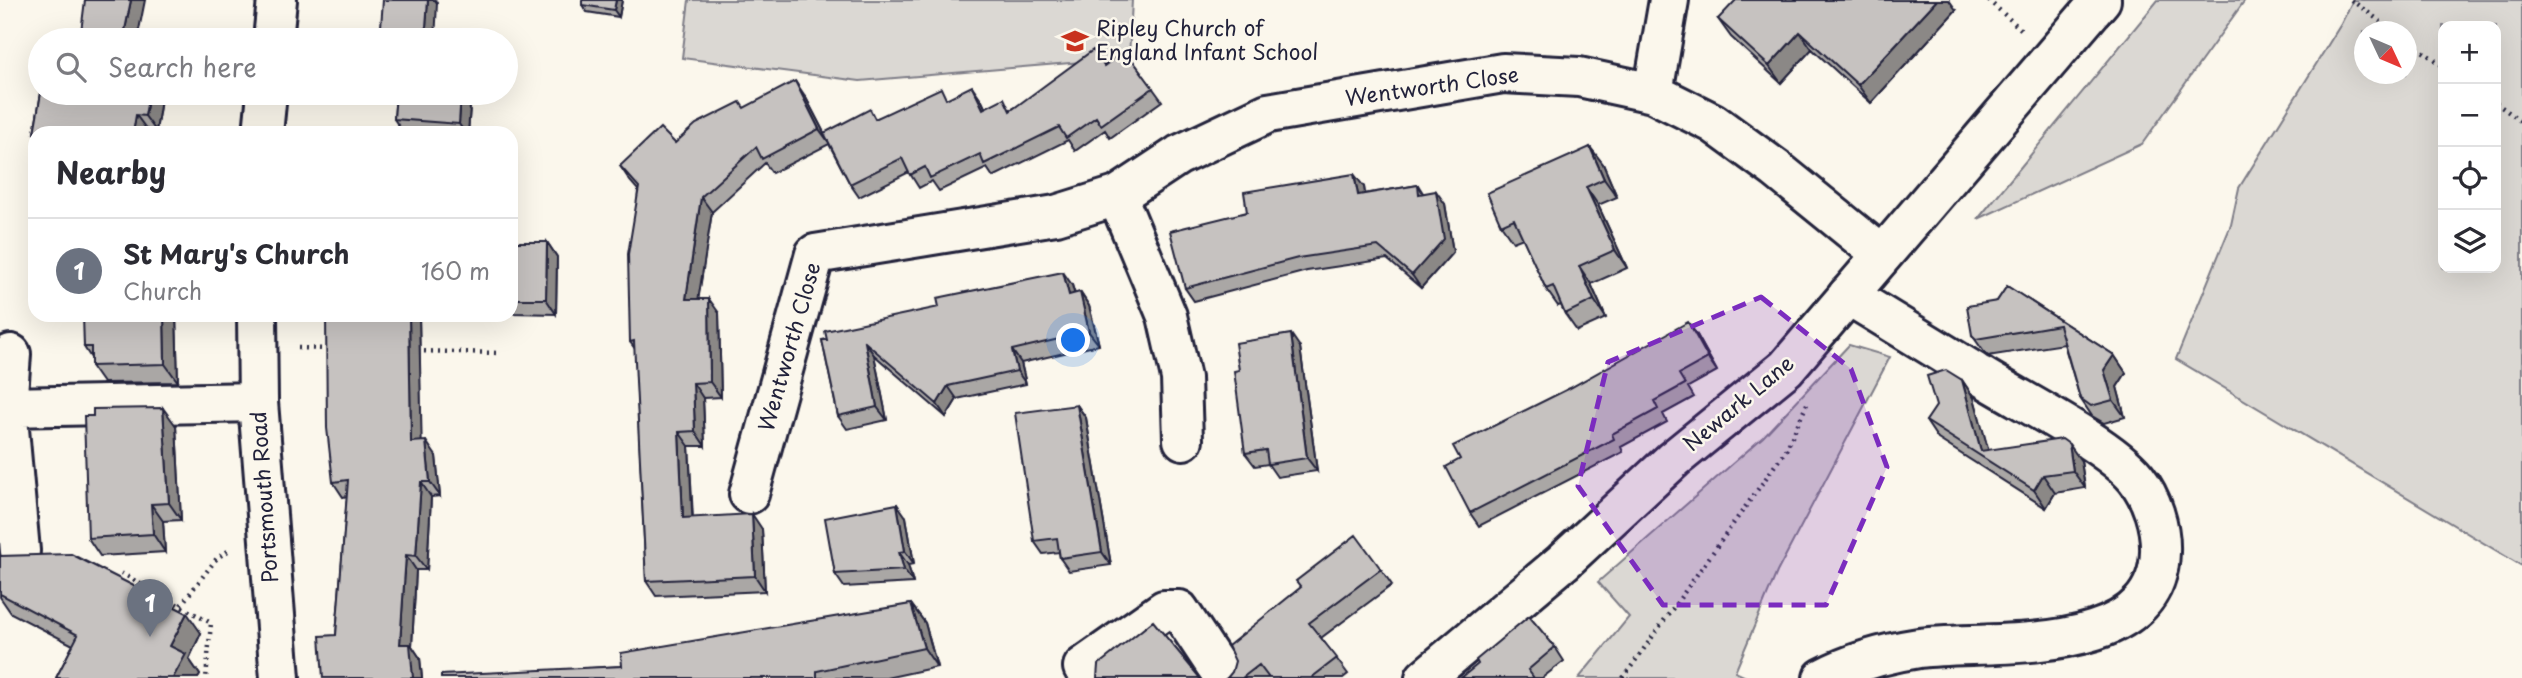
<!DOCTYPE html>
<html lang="en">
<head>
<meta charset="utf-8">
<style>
  body { margin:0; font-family:"Playpen Sans",sans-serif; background:#f2f2f3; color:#2b2b33 }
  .controls { position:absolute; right:21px; top:21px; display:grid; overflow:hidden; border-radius:14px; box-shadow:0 7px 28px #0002 }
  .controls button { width:63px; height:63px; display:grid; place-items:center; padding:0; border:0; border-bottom:2px solid #e1e1e2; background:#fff; color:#2b2b33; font:35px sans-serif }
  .compass { position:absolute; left:2354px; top:21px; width:63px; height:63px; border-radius:50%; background:#fff; box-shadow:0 7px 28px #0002; rotate:134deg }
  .you { position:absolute; left:1074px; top:341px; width:24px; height:24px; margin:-18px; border:5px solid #fff; border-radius:50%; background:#1a73e8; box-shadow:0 0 0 10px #1a73e833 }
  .badge { display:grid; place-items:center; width:46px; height:46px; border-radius:50%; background:#0b8043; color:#fff; font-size:23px; font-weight:700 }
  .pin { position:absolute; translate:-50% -58px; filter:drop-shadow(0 2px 4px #0008) }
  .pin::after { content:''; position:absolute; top:37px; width:24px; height:21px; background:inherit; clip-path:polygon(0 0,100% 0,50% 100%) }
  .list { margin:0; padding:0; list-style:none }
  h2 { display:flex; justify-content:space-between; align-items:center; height:91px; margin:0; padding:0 28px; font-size:30px }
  h2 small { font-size:23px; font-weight:400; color:#7c7c81 }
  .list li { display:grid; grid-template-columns:46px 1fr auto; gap:21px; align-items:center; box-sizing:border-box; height:105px; padding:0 28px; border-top:2px solid #e1e1e2 }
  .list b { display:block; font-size:26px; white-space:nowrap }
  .list p { margin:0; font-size:23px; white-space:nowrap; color:#7c7c81 }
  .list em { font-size:23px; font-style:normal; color:#7c7c81 }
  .icon { flex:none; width:38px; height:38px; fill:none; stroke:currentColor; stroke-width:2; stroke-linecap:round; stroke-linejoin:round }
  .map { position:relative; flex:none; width:2522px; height:678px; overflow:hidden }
  .search { position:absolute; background:#fff; box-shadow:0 7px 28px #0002; left:28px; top:28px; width:490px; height:77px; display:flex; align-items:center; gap:18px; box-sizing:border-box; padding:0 24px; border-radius:38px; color:#7c7c81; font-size:26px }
  .panel { position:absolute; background:#fff; box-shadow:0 7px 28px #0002; left:28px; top:126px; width:490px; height:196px; border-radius:21px }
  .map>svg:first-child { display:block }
  .green { fill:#dbd8d3; stroke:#7e7d87; stroke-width:2; fill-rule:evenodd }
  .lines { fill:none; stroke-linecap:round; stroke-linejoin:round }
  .minor-casing { stroke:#22223b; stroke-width:44 }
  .major-casing { stroke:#22223b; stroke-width:44 }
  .path { stroke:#22223b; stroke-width:4.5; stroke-dasharray:2 5; stroke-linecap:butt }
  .minor { stroke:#fbf7ec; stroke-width:38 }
  .major { stroke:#fbf7ec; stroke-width:38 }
  .wall { fill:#aaa7a5; stroke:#22223b; stroke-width:2 }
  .shaded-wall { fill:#8b8886; stroke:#22223b; stroke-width:2 }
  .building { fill:#c6c2c0; stroke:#22223b; stroke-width:2 }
  .marked { fill:#7b2cbf; fill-opacity:0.2; stroke:#7b2cbf; stroke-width:5; stroke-dasharray:14 9; stroke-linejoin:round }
  .labels { text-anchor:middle; stroke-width:5; stroke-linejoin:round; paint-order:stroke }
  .poi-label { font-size:21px; fill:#22223b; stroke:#fbf7ec; text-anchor:start }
  .street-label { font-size:21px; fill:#22223b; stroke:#fbf7ec }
</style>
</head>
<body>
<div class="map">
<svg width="2522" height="678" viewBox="0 0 2522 678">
  <rect width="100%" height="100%" fill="#fbf7ec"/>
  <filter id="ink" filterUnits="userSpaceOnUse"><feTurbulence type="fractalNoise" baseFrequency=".0143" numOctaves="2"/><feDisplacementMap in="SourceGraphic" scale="14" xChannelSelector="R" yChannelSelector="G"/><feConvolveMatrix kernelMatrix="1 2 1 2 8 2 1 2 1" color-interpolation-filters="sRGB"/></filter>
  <g filter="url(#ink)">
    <path class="green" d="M689,0H1132L1129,58L860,81L682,58Z
      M2158,0H2245L2142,144L1978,219Z
      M2353,0H2522V566L2176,359L2231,225L2239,188L2341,24ZM2496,26V268H2443V26ZM2364,32H2406V74H2364Z
      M1849,345L1890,357L1777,572L1735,672L1748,678H1579L1629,617L1598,582L1763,437Z"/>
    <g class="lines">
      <g class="minor-casing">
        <path id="minor" d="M1653,93L1669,0
          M1117,196L1167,316L1181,378L1183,440
          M1848,295L1974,372
          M11,354L7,407L20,551
          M7,407L258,402
          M749,494L815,254L1056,215L1117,196L1179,155L1268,113L1503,73L1579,77L1653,93L1713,123L1776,169L1882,255
          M1083,667L1164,610H1179L1224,678
          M1823,678C1851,663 1887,653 1919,648C1991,639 2157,661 2160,552C2161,527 2152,498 2136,478C2108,444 2021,401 1981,376"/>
      </g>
      <g class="major-casing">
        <path id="major" d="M273,40L277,0
          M263,133L267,93
          M257,315L258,402L280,678
          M1425,678L1563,562L1674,459L1786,368L2101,0"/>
      </g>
      <path class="path" d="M1988,0L2023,31
        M2351,0L2395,32
        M2406,39L2443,66
        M2496,103L2522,122
        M298,348L331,349
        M417,351L500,353
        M121,573L211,623L206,678
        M181,605L217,558L228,551
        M1623,678L1786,450L1807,404"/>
      <use href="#minor" class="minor"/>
      <use href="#major" class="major"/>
    </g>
    <path class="wall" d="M582,0H622L619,17L587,12L582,5Z
      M1956,10L1871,103L1812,49L1781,83L1731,37L1718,19Z
      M1125,50L1162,101L1110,138L1105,130L1075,151L1068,140L993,177L987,168L939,191L932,181L919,188L909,172L859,197L850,184L829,144L772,173L765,163L712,212L698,299L719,313L721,397L703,398L705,446H689L693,518L762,529L765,591L656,596L646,581L635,349L630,342L638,190L630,181L620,166L675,143L745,108L805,96L824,133L948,98L981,99L985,108L1012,109L1104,66Z
      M41,93H162L156,131L147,130L35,133V135L34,133Z
      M396,93H471L468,133L403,132L394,119Z
      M1590,147L1603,164L1617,197L1598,205L1627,268L1591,284L1606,318L1577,331L1565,314L1561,305L1558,306L1546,289L1523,238L1513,242L1501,225Z
      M1418,185L1423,193L1445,204L1453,252L1421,288L1387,259L1307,271L1194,301L1185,288L1364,187L1365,194Z
      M511,242H547L557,257L556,314L511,313Z
      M1072,285L1075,294L1080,292L1089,306L1099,345L1021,363L1026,384L957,399L946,417L874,355L887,420L847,429L838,416L822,340Z
      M2007,286L2114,355L2126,373L2117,387L2125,417L2104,423L2092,416L2080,398L2064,344L1988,356L1984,352L1972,335L1997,301Z
      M176,315L178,382L103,383L91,366V358L84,347Z
      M419,315L421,441L436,456L440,496L431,497L427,570H416L412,646L420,658L422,678H323L336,635L347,496L343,497L333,482Z
      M1697,335L1717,371L1688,387L1694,397L1663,414L1667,422L1621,447L1623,452L1479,526L1470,513Z
      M1300,347L1317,471L1277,477L1268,464L1255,466L1245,453L1239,370Z
      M1962,380L1974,398L1988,450L2081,461L2085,488L2055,493L2046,508L1938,439L1926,421Z
      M1077,405L1086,418L1111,565L1069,571L1060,558L1059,552L1043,554L1034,541Z
      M176,426L181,520L163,521L165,552L100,556L88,538Z
      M906,517L914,564L908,565L913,583L844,587L835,574Z
      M0,556L201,633L189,659L200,675L198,678H56L73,645L11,613L0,597Z
      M1381,569L1392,585L1321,638L1348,674L1343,678H1227Z
      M911,604L925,623L937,667L886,678H441L622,666Z
      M1555,647L1564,661L1542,678H1461Z"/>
    <path class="shaded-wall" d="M131,0H145L137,40H123Z
      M428,0H435L437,3L435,40H425Z
      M616,0H622L619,17L614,10Z
      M1937,0H1949L1956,10L1871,103L1858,85Z
      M1800,32L1812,49L1781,83L1769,66Z
      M795,81L805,96L830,144L819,129Z
      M972,86L981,99L992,122L983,109Z
      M149,93H162L156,131L145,116Z
      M461,93H471L468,133H465L459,124Z
      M136,115L147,130L146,133H133Z
      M1590,147L1603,164L1617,197L1604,179Z
      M1354,174L1364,187L1367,208L1358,195Z
      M1586,187L1598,205L1627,268L1615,250Z
      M1436,191L1445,204L1453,252L1421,288L1412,275Z
      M701,197L712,212L696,314L686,299Z
      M547,242L557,257L556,314L546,299Z
      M1579,266L1591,284L1606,318L1594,300Z
      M1063,272L1072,285L1078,308L1069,295Z
      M1080,292L1089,306L1099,345L1089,332Z
      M709,299L719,313L721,397L710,382Z
      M164,315H176L178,382L165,364Z
      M409,315H419L422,457L411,442Z
      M1688,322L1697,335L1717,371L1708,358Z
      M1291,334L1300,347L1317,471L1307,458Z
      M865,342L874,355L887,420L877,407Z
      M1012,350L1021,363L1026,384L1017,371Z
      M2114,355L2126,373L2117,387L2125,417L2113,400L2104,370Z
      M1962,380L1974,398L1992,463L1981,451Z
      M693,383L703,398L705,446L695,431Z
      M948,386L957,399L946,417L937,404Z
      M1077,405L1086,418L1111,565L1102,552Z
      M163,408L176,426L181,520L169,503Z
      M679,432L689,446L693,533L683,518Z
      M426,441L436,456L440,496L430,482Z
      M2069,444L2081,461L2085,488L2073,471Z
      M2043,475L2055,493L2046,508L2034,490Z
      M421,482L431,497L427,570L416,556Z
      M151,504L163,521L165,552L153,534Z
      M897,504L906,517L914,564L905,551Z
      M752,514L762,529L765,591L755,576Z
      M899,552L908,565L913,583L904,570Z
      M406,555L416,570L412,646L420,658L422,678H413L400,644Z
      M911,604L925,623L937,667L924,648Z
      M187,613L201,633L189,659L200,675L198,678H173L170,646Z"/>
    <path class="building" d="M85,0H131L123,40H80Z
      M383,0H428L425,40H380Z
      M582,0H616L614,10L582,5Z
      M1736,0H1937L1858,85L1800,32L1769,66L1718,19Z
      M1093,50L1104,66L1125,50L1153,88L1101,125L1096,117L1066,138L1059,127L984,164L980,154L930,178L925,167L910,175L902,158L850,184L824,133L870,109L875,119L941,88L946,99L972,86L983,109L1004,98L1010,111Z
      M795,81L819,129L762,159L756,147L701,197L686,299H709L710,382L693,383L695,431L679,432L683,518L752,514L755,576L646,581L634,341L630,342L628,254L639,187L620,166L660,128L675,143L696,124L740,102L744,108Z
      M41,93H149L145,116L136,115L133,133H34Z
      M396,93H461L459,124L394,119Z
      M1590,147L1604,179L1586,187L1615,250L1579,266L1594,300L1565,314L1553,286L1546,289L1514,219L1501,225L1487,193Z
      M1354,174L1358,195L1418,185L1419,194L1436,191L1444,239L1412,275L1378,246L1298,258L1185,288L1170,231L1247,212L1244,192Z
      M511,242H547L546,299H511Z
      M1063,272L1069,295L1080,292L1089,332L1012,350L1017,371L948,386L937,404L865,342L877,407L838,416L822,340H827L825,331L939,307L937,298Z
      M2007,286L2114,355L2104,370L2113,400L2091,406L2080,398L2059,325L1976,339L1972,335L1967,306L1997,301Z
      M83,315H164L165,364L91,366V347H84Z
      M326,315H409L411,442L426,441L430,482H421L416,556L406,555L400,644H410L413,678H323L320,636L336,635L348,480L333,482L327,428Z
      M1688,322L1708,358L1679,374L1685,384L1654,401L1658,409L1612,434L1614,439L1470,513L1446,467L1460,459L1453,446L1570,388Z
      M1291,334L1307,458L1268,464L1266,450L1245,453L1234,371L1239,370L1235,343Z
      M1946,370L1962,380L1981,451L2062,439L2069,444L2073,471L2043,475L2034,490L1926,421L1936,406L1927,376Z
      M1077,405L1102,552L1060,558L1057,538L1034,541L1015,413Z
      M163,408L169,503L151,504L153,534L88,538L84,416H93V409Z
      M897,504L905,551L899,552L904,570L835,574L825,518Z
      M1356,535L1381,569L1309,623L1337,658L1311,678H1269L1259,665L1242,678H1227L1232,672L1235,661L1228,646L1301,587L1296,581Z
      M71,554L187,613L170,646L186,654L173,678H158L156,677V678H56L78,635L0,594V556Z
      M911,604L924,648L817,671V678H441V675L622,666L621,653Z
      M1529,616L1555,647L1528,670L1534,678H1461L1478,664L1476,660Z
      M1153,621L1200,678H1097L1098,665Z"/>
  </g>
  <path class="marked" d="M1761,297L1851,369L1887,467L1826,605H1663L1578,486L1608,362Z"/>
  <defs>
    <g id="school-bare" transform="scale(2.1)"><path d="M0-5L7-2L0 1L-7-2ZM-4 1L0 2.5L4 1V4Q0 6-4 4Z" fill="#c8321e" stroke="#fbf7ec" stroke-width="2.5" paint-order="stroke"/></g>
  </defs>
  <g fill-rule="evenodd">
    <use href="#school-bare" x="1075" y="41"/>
  </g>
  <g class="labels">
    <g class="poi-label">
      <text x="1096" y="36">Ripley Church of<tspan x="1096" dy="24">England Infant School</tspan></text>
    </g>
    <g class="street-label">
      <text transform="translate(1432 87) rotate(-8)" y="7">Wentworth Close</text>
      <text transform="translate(790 347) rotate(-74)" y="7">Wentworth Close</text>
      <text transform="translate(1739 404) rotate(-40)" y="7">Newark Lane</text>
      <text transform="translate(265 497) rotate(-94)" y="7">Portsmouth Road</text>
    </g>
  </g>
</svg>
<div class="controls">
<button>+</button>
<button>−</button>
<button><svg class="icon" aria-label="locate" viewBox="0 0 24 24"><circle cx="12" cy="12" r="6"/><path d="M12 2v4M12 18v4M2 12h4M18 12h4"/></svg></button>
<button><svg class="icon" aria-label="layers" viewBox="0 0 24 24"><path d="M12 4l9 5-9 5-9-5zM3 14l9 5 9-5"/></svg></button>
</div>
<svg class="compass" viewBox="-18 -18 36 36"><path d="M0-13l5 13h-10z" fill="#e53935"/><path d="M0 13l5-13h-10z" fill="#7c7c81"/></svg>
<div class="you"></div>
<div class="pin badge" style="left:150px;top:637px;background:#6b7280">1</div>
<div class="search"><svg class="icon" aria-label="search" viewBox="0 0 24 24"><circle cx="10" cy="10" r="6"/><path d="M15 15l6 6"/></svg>Search here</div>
<section class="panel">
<h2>Nearby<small></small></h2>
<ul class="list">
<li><span class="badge" style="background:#6b7280">1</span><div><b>St Mary's Church</b><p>Church</p></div><em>160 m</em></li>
</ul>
</section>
</div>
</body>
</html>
